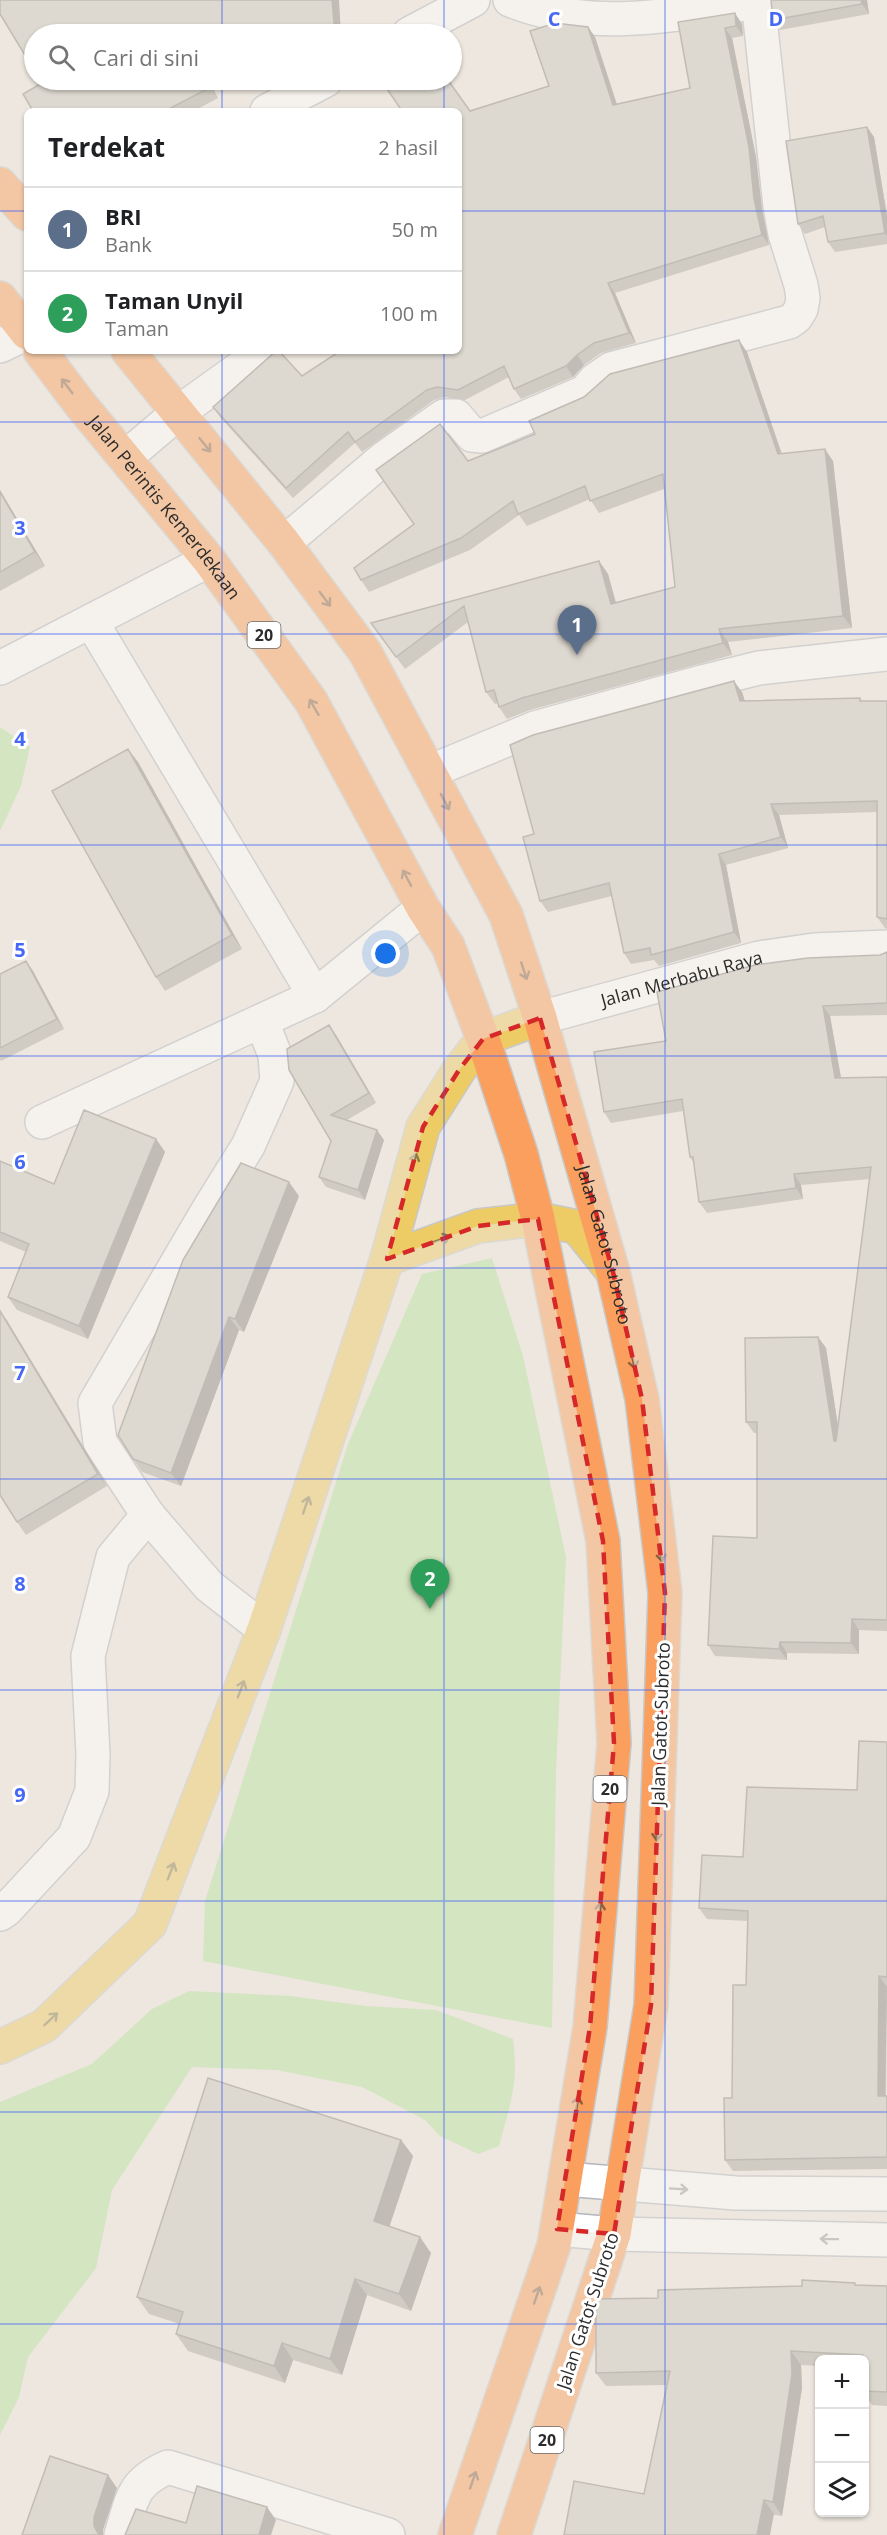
<!DOCTYPE html>
<html lang="id">
<head>
<meta charset="utf-8">
<style>
  body { margin:0; font-family:"Open Sans",sans-serif; background:#f6f6f6; color:#202124 }
  .controls { position:absolute; right:18px; bottom:18px; display:grid; overflow:hidden; border-radius:9px; box-shadow:0 2px 4px #0004 }
  .controls button { width:54px; height:54px; display:grid; place-items:center; padding:0; border:0; border-bottom:2px solid #e0e0e0; background:#fff; color:#202124; font:30px sans-serif }
  .you { position:absolute; left:386px; top:954px; width:21px; height:21px; margin:-15px; border:4px solid #fff; border-radius:50%; background:#1a73e8; box-shadow:0 0 0 9px #1a73e833 }
  .badge { display:grid; place-items:center; width:39px; height:39px; border-radius:50%; background:#4568f5; color:#fff; font-size:20px; font-weight:700 }
  .pin { position:absolute; translate:-50% -50px; filter:drop-shadow(0 2px 3px #0008) }
  .pin::after { content:''; position:absolute; top:32px; width:21px; height:18px; background:inherit; clip-path:polygon(0 0,100% 0,50% 100%) }
  .list { margin:0; padding:0; list-style:none }
  h2 { display:flex; justify-content:space-between; align-items:center; height:78px; margin:0; padding:0 24px; font-size:26px }
  h2 small { font-size:20px; font-weight:400; color:#757577 }
  .list li { display:grid; grid-template-columns:39px 1fr auto; gap:18px; align-items:center; box-sizing:border-box; height:84px; padding:0 24px; border-top:2px solid #e0e0e0 }
  .list b { display:block; font-size:22px; white-space:nowrap }
  .list p { margin:0; font-size:20px; white-space:nowrap; color:#757577 }
  .list em { font-size:20px; font-style:normal; color:#757577 }
  .icon { flex:none; width:33px; height:33px; fill:none; stroke:currentColor; stroke-width:2; stroke-linecap:round; stroke-linejoin:round }
  .map { position:relative; flex:none; width:887px; height:2535px; overflow:hidden }
  .search { position:absolute; background:#fff; box-shadow:0 2px 4px #0004; left:24px; top:24px; width:438px; height:66px; display:flex; align-items:center; gap:15px; box-sizing:border-box; padding:0 21px; border-radius:33px; color:#757577; font-size:22px }
  .panel { position:absolute; background:#fff; box-shadow:0 2px 4px #0004; left:24px; top:108px; width:438px; height:246px; border-radius:9px }
  .map>svg:first-child { display:block }
  .green { fill:#b6e29e }
  .lines { fill:none; stroke-linecap:round; stroke-linejoin:round }
  .minor-casing { stroke:#b3b6bf; stroke-width:36 }
  .major-casing { stroke:#c8c8c8; stroke-width:36 }
  .highway-casing { stroke:#c8c8c8; stroke-width:36 }
  .minor { stroke:#fff; stroke-width:33 }
  .major { stroke:#edcb65; stroke-width:33 }
  .highway { stroke:#fa9f5e; stroke-width:33 }
  .wall { fill:#ada9a3 }
  .shaded-wall { fill:#8d8a85 }
  .building { fill:#c9c5be; stroke:#8d8a85; stroke-width:1.5 }
  .oneway { stroke:#896042 }
  .oneway2 { stroke:#8c7c48 }
  .oneway3 { stroke:#a0a0a0 }
  .marked { fill:none; stroke:#d62828; stroke-width:4.5; stroke-dasharray:12 8; stroke-linejoin:round }
  .grid { fill:none; stroke:#4568f5; stroke-width:1.5; stroke-opacity:0.55 }
  .labels { text-anchor:middle; stroke-width:6; stroke-linejoin:round; paint-order:stroke }
  .shield { fill:#fff; stroke:#6b6b6b; stroke-width:1.5 }
  .shield-label { font-size:16px; font-weight:bold; fill:#2c2c2c }
  .street-label { font-size:18px; fill:#2c2c2c; stroke:#fff }
  .grid-label { font-size:20px; text-anchor:middle; font-weight:bold; fill:#4568f5; stroke:#fff; stroke-width:6; stroke-linejoin:round; paint-order:stroke }
</style>
</head>
<body>
<div class="map">
<svg width="887" height="2535" viewBox="0 0 887 2535">
  <rect width="100%" height="100%" fill="#ede7df"/>
  <path class="green" d="M0,727L30,747L21,786L0,831Z
    M492,1258L523,1356L566,1557L556,1772L552,2028L203,1961L205,1901L348,1444L422,1274Z
    M189,1991L290,1996L366,2006L436,2010L513,2039C519,2083 510,2105 499,2146L478,2154L440,2136L425,2120L362,2087L277,2070L192,2067L112,2190L96,2268L28,2357L19,2397L0,2435V2102L92,2064L152,2009Z"/>
  <g class="lines">
    <g class="minor-casing">
      <g id="minor">
        <path d="M510,0C592,33 674,15 758,2"/>
        <path d="M409,34L473,0"/>
        <path d="M267,111L326,80"/>
        <path d="M0,346L27,333"/>
        <path d="M126,457L179,412L264,351"/>
        <path d="M284,543L383,459L444,416H456L472,435L482,436L585,392L595,380L611,369L789,322L796,317L801,309L803,298L801,285L785,234L780,206L758,0"/>
        <path d="M91,621L315,996L423,908"/>
        <path d="M0,668L209,560"/>
        <path d="M429,772L535,728L702,682L759,668L887,654"/>
        <path id="s1" d="M540,1018L759,958L814,950L887,947"/>
        <path d="M262,1022L275,1055L277,1081L248,1146L207,1212L95,1403L100,1442L148,1515L209,1586L264,1629"/>
        <path d="M42,1122L315,996"/>
        <path d="M0,1914L6,1910L74,1837L92,1791L93,1754L88,1656L113,1557L148,1515"/>
        <path d="M565,2179L736,2193L887,2194"/>
        <path d="M557,2229L614,2234L887,2240"/>
        <path d="M121,2535C132,2500 131,2483 168,2467L388,2535"/>
      </g>
    </g>
    <g class="major-casing">
      <path id="major" d="M387,1259L478,1226L538,1219L577,1227L613,1272
        M0,2047L44,2026L150,1924L264,1629L387,1259L423,1127L459,1070L483,1039L540,1018"/>
    </g>
    <g class="highway-casing">
      <g id="highway">
        <path d="M0,184L27,214"/>
        <path d="M0,298L27,333"/>
        <path id="s2" d="M40,351L80,404L209,560L311,701L423,908L448,946L483,1039L521,1154L538,1219L603,1541L614,1743L590,2027L554,2245L455,2535"/>
        <path id="s3" d="M128,351L284,543L365,652L506,915L540,1018L613,1272L642,1399L665,1593L651,2005L614,2234L514,2535"/>
      </g>
    </g>
    <use href="#minor" class="minor"/>
    <use href="#major" class="major"/>
    <use href="#highway" class="highway"/>
  </g>
  <path class="wall" d="M771,0H867L869,14L780,30L773,20Z
    M678,22L742,24L743,36L732,38L756,157L762,209L769,245L615,293L636,343L601,353L584,365L573,377L521,399L514,389L509,377L465,400L444,397L434,400L362,452L355,443L293,498L220,417L213,407L302,376L459,351L470,111L549,86L588,27L595,37L617,104L690,88Z
    M208,80L218,98L194,111H33L42,83Z
    M867,127L874,137L887,216V244L835,252L828,242L825,227L805,234L798,224Z
    M747,352L782,454L833,461L852,628L728,642L732,655L530,710L507,719L499,707L498,703L495,704L486,692L468,622L405,669L371,623L599,561L608,574L616,602L675,587L664,489L599,513L590,499L527,526L519,515L470,550L369,592L361,580L414,524L468,461Z
    M0,490L45,566L0,591Z
    M742,692L745,701L860,698L862,701H887V929L885,928L877,917V812L779,815L788,848L726,865L741,943L659,966L654,960L631,964L624,953L612,896L548,912L540,901L534,834Z
    M138,762L242,949L165,991L156,977Z
    M887,952V1015L830,1016L841,1078L887,1077V1631L859,1630V1654L787,1653V1660L715,1656L708,1645L757,1538V1433H754L746,1422L818,1337L826,1348L838,1427L870,1179L801,1185L803,1199L707,1213L699,1202L694,1163L690,1157L683,1111L611,1123L604,1112L666,1041Z
    M26,961L33,971L64,1029L1,1061L0,1059V974Z
    M336,1035L376,1103L347,1120L384,1140L365,1200L326,1187L319,1177L331,1141Z
    M156,1139L165,1152L88,1339L17,1310L8,1297L26,1252L0,1241V1161L54,1184Z
    M299,1196L244,1332L239,1330L181,1486L142,1472L133,1459Z
    M6,1319L107,1486L26,1535L17,1522Z
    M887,1742V1987L886,2096H887V2169L733,2171L725,2160L732,2098L746,1985L748,1921L707,1919L699,1908L743,1857L857,1790Z
    M401,2140L413,2156L389,2226L431,2253L411,2311L367,2295L342,2375L293,2360L285,2383L188,2351L176,2334L180,2324L149,2314L137,2297Z
    M857,2286H887V2406L872,2405L864,2394V2360H819V2366L801,2365L802,2388L782,2516L644,2494L667,2385L606,2386L596,2373L658,2298Z"/>
  <path class="shaded-wall" d="M332,0H339L341,34H335Z
    M861,0H867L869,14L862,4Z
    M735,13L742,24L743,36L736,26Z
    M588,27L595,37L620,115L613,105Z
    M725,28L732,38L756,157L762,209L769,245L762,235L754,199Z
    M206,80H208L218,98L211,87Z
    M867,127L874,137L887,216V236L885,233Z
    M608,283L615,293L636,343L629,333Z
    M739,340L747,352L786,467L778,454Z
    M577,355L584,365L573,377L566,366Z
    M825,449L833,461L852,628L843,616Z
    M0,490L45,566L35,552L0,492Z
    M599,561L608,574L619,616L611,604Z
    M719,629L728,642L732,655L723,643Z
    M734,681L742,692L748,712L740,701Z
    M128,749L138,762L242,949L232,935Z
    M771,804L779,815L788,848L781,837Z
    M719,854L726,865L741,943L734,932Z
    M26,961L33,971L64,1029L57,1019Z
    M823,1006L830,1016L843,1089L835,1078Z
    M329,1025L336,1035L376,1103L369,1093Z
    M377,1130L384,1140L365,1200L358,1190Z
    M156,1139L165,1152L88,1339L79,1326Z
    M794,1174L801,1185L803,1199L796,1188Z
    M289,1182L299,1196L244,1332L235,1319Z
    M0,1311L6,1319L107,1486L98,1474Z
    M229,1317L239,1330L181,1486L171,1473Z
    M818,1337L826,1348L842,1452L834,1441Z
    M852,1619L859,1630V1654L851,1643Z
    M780,1642L787,1653V1660L779,1649Z
    M879,1976L887,1987L885,2107L878,2096Z
    M401,2140L413,2156L386,2237L374,2221Z
    M420,2237L431,2253L411,2311L399,2294Z
    M355,2279L367,2295L342,2375L330,2359Z
    M282,2343L293,2360L285,2383L274,2366Z
    M791,2351L801,2365L802,2388L782,2516L773,2502Z
    M108,2475L117,2488L103,2530V2535H98L94,2526V2517Z
    M764,2500L774,2514L770,2535H757Z
    M267,2507L276,2520L271,2535H259Z"/>
  <path class="building" d="M0,0H332L335,34H34V70L0,14Z
    M771,0H861L862,4L773,20Z
    M735,13L736,26L725,28L749,147L754,199L762,235L608,283L629,333L594,343L577,355L566,366L514,389L504,366L458,390L437,387L427,390L355,442L348,432L286,488L213,407L276,351H279L302,376L340,351H459V111H402L381,80H448L470,111L549,86L530,31L555,23L588,27L613,105L690,88L678,22Z
    M40,80H206L211,87L165,111H33L23,94L42,83Z
    M867,127L885,233L828,242L823,216L798,224L786,141Z
    M739,340L778,454L825,449L843,616L719,629L723,643L522,698L499,707L494,690L486,692L464,606L396,657L371,623L599,561L611,604L675,587L663,474L590,501L585,486L518,514L513,501L461,538L361,580L354,568L414,524L376,470L440,424L468,461L535,434L529,421L584,397L610,374Z
    M0,492L35,552L0,572Z
    M734,681L740,701L860,698V701H887V919L877,917V801L771,804L781,837L719,854L734,932L651,955L650,948L624,953L609,883L540,901L523,837L534,834L510,745L533,735Z
    M128,749L232,935L156,977L52,791Z
    M887,952V1003L823,1006L835,1078L887,1077V1620L852,1619L851,1643L780,1642L779,1649L708,1645L713,1536L757,1538V1422H746L745,1338L818,1337L834,1441H836L871,1167L794,1174L796,1188L699,1202L693,1157H690L682,1099L604,1112L594,1052L666,1041L657,992L755,965L808,958L880,955Z
    M26,961L57,1019L0,1048V974Z
    M329,1025L369,1093L331,1115L377,1130L358,1190L319,1177L331,1141L289,1070L287,1049Z
    M84,1110L156,1139L79,1326L8,1297L29,1244L0,1232V1161L54,1184Z
    M241,1163L289,1182L235,1319L229,1317L171,1473L133,1459L118,1435L183,1260Z
    M0,1311L98,1474L17,1522L0,1495Z
    M859,1741L887,1742V1977L879,1976L878,2096H887V2157L725,2160L724,2098H732L733,1985H746L748,1911L699,1908L702,1855L743,1857L747,1787L857,1790Z
    M208,2078L401,2140L374,2221L420,2237L399,2294L355,2279L330,2359L282,2343L274,2366L176,2334L183,2312L137,2297Z
    M802,2280L855,2283V2285L887,2286V2392L864,2391V2360H863V2355L791,2351L792,2374L773,2502L764,2500L757,2535H564L574,2481L644,2494L670,2371L596,2373V2305L598,2299L658,2298V2290L802,2286Z
    M50,2456L108,2475L94,2517V2526L99,2535H22Z
    M197,2486L267,2507L259,2535H125L136,2509L186,2523Z"/>
  <defs><path id="oneway-shaft" d="M-6 0H5M1.5-3L5.5 0L1.5 3" fill="none" stroke-width="1.6" stroke-linecap="round" stroke-linejoin="round" transform="scale(1.5)"/></defs>
  <g class="oneway">
    <use href="#oneway-shaft" transform="translate(67 386) rotate(-127)"/>
    <use href="#oneway-shaft" transform="translate(205 445) rotate(51)"/>
    <use href="#oneway-shaft" transform="translate(325 599) rotate(53)"/>
    <use href="#oneway-shaft" transform="translate(314 707) rotate(-120)"/>
    <use href="#oneway-shaft" transform="translate(445 802) rotate(62)"/>
    <use href="#oneway-shaft" transform="translate(407 878) rotate(-118)"/>
    <use href="#oneway-shaft" transform="translate(524 971) rotate(72)"/>
    <use href="#oneway-shaft" transform="translate(633 1360) rotate(78)"/>
    <use href="#oneway-shaft" transform="translate(661 1553) rotate(83)"/>
    <use href="#oneway-shaft" transform="translate(657 1832) rotate(92)"/>
    <use href="#oneway-shaft" transform="translate(600 1911) rotate(-85)"/>
    <use href="#oneway-shaft" transform="translate(577 2105) rotate(-81)"/>
    <use href="#oneway-shaft" transform="translate(537 2295) rotate(-71)"/>
    <use href="#oneway-shaft" transform="translate(473 2480) rotate(-71)"/>
  </g>
  <g class="oneway2">
    <use href="#oneway-shaft" transform="translate(414 1162) rotate(-75)"/>
    <use href="#oneway-shaft" transform="translate(442 1239) rotate(-20)"/>
    <use href="#oneway-shaft" transform="translate(306 1505) rotate(-71)"/>
    <use href="#oneway-shaft" transform="translate(241 1689) rotate(-69)"/>
    <use href="#oneway-shaft" transform="translate(171 1871) rotate(-69)"/>
    <use href="#oneway-shaft" transform="translate(51 2019) rotate(-43)"/>
  </g>
  <g class="oneway3">
    <use href="#oneway-shaft" transform="translate(679 2189) rotate(4)"/>
    <use href="#oneway-shaft" transform="translate(829 2239) rotate(-179)"/>
  </g>
  <path d="M0 0H887V2535H0ZM540,1018L613,1272L642,1399L665,1593L651,2005L614,2234L557,2229L590,2027L614,1743L603,1541L538,1219L478,1226L387,1259L423,1127L459,1070L483,1039Z" fill="#ede7df" fill-opacity=".55" fill-rule="evenodd"/>
  <path class="marked" d="M540,1018L613,1272L642,1399L665,1593L651,2005L614,2234L557,2229L590,2027L614,1743L603,1541L538,1219L478,1226L387,1259L423,1127L459,1070L483,1039Z"/>
  <path class="grid" d="M222,0V34M444,0V34M665,0V2535M222,80V111M444,80V111M0,211H27M459,211H887M222,351V2535M444,351V2535M0,422H887M0,634H887M0,845H887M0,1056H887M0,1268H887M0,1479H887M0,1690H887M0,1901H887M0,2112H887M0,2324H887"/>
  <g class="labels">
    <g class="shield">
      <rect x="247.5" y="622" width="33" height="26" rx="4.5"/>
      <rect x="593.5" y="1776" width="33" height="26" rx="4.5"/>
      <rect x="530.5" y="2427" width="33" height="26" rx="4.5"/>
    </g>
    <g class="shield-label">
      <text x="264" y="641">20</text>
      <text x="610" y="1795">20</text>
      <text x="547" y="2446">20</text>
    </g>
    <g class="street-label">
      <text dy="6" stroke="none"><textPath href="#s2" startOffset="200">Jalan Perintis Kemerdekaan</textPath></text>
      <text dy="6" stroke="none"><textPath href="#s1" startOffset="147">Jalan Merbabu Raya</textPath></text>
      <text dy="6" stroke="none"><textPath href="#s3" startOffset="1026">Jalan Gatot Subroto</textPath></text>
      <text transform="translate(661 1724) rotate(-88)" y="6">Jalan Gatot Subroto</text>
      <text transform="translate(588 2311) rotate(-72)" y="6">Jalan Gatot Subroto</text>
    </g>
  </g>
  <g class="grid-label">
    <text x="554" y="26">C</text>
    <text x="776" y="26">D</text>
    <text x="20" y="535">3</text>
    <text x="20" y="746">4</text>
    <text x="20" y="957">5</text>
    <text x="20" y="1169">6</text>
    <text x="20" y="1380">7</text>
    <text x="20" y="1591">8</text>
    <text x="20" y="1802">9</text>
  </g>
</svg>
<div class="controls">
<button>+</button>
<button>−</button>
<button><svg class="icon" aria-label="layers" viewBox="0 0 24 24"><path d="M12 4l9 5-9 5-9-5zM3 14l9 5 9-5"/></svg></button>
</div>
<div class="you"></div>
<div class="pin badge" style="left:577px;top:655px;background:#5c6f8a">1</div>
<div class="pin badge" style="left:430px;top:1609px;background:#2e9e5b">2</div>
<div class="search"><svg class="icon" aria-label="search" viewBox="0 0 24 24"><circle cx="10" cy="10" r="6"/><path d="M15 15l6 6"/></svg>Cari di sini</div>
<section class="panel">
<h2>Terdekat<small>2 hasil</small></h2>
<ul class="list">
<li><span class="badge" style="background:#5c6f8a">1</span><div><b>BRI</b><p>Bank</p></div><em>50 m</em></li>
<li><span class="badge" style="background:#2e9e5b">2</span><div><b>Taman Unyil</b><p>Taman</p></div><em>100 m</em></li>
</ul>
</section>
</div>
</body>
</html>
